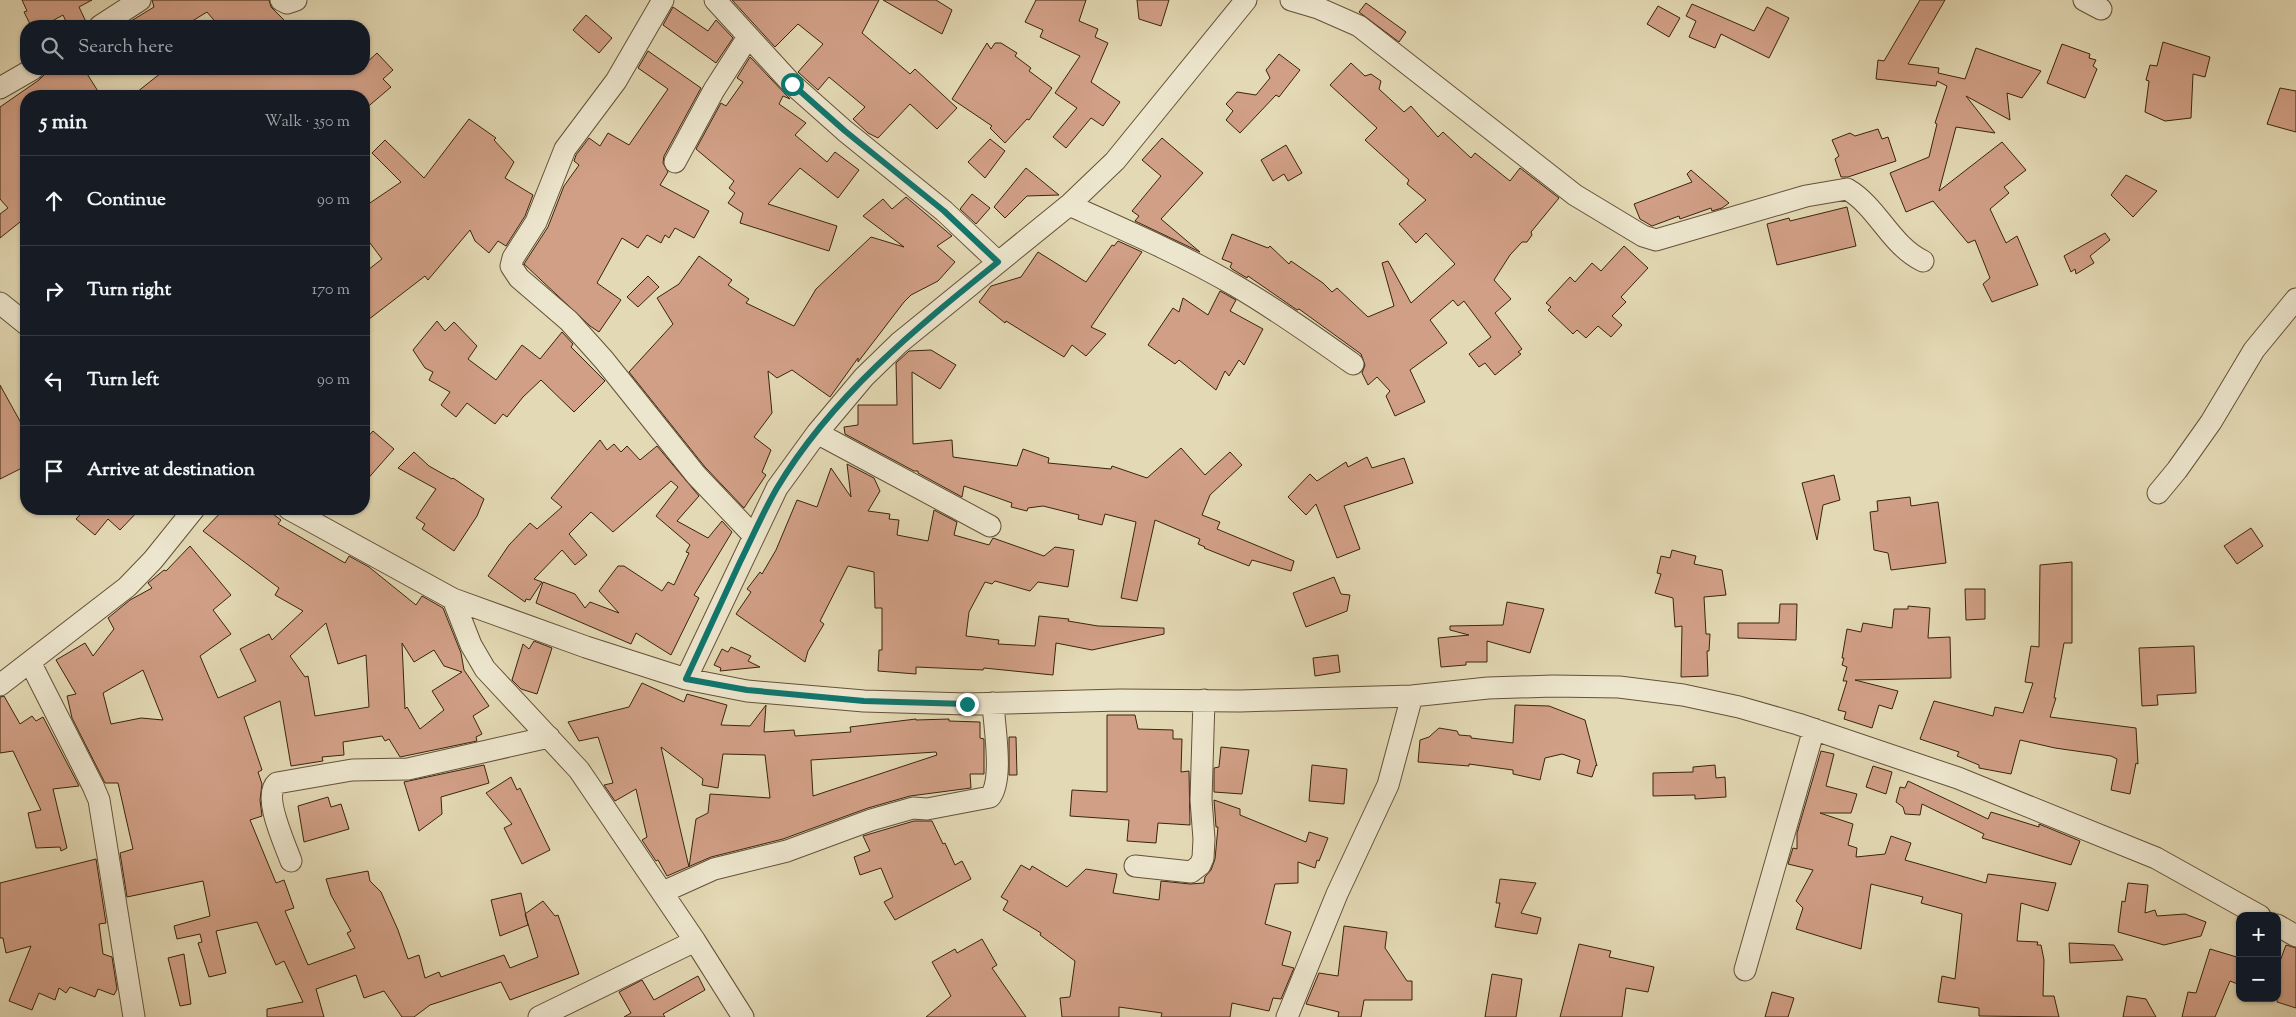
<!DOCTYPE html>
<html lang="en">
<head>
<meta charset="utf-8">
<style>
  body { margin:0; font-family:"Sorts Mill Goudy",serif; background:#20242c; color:#f1f3f6 }
  .controls { position:absolute; right:15px; bottom:15px; display:grid; overflow:hidden; border-radius:10px; box-shadow:0 1px 4px #0004 }
  .controls button { width:45px; height:45px; display:grid; place-items:center; padding:0; border:0; border-bottom:1px solid #363941; background:#171b24; color:#f1f3f6; font:25px sans-serif }
  .stop { position:absolute; width:15px; height:15px; margin:-11px; border:4px solid #0f766e; border-radius:50%; background:#fff }
  .stop.end { background:#0f766e; border-color:#fff; box-shadow:0 1px 5px #0008 }
  .list { margin:0; padding:0; list-style:none }
  h2 { display:flex; justify-content:space-between; align-items:center; height:65px; margin:0; padding:0 20px; font-size:21px }
  h2 small { font-size:16px; font-weight:400; color:#9ea1a6 }
  .list li { display:grid; grid-template-columns:32px 1fr auto; gap:15px; align-items:center; box-sizing:border-box; height:90px; padding:0 20px; border-top:1px solid #363941 }
  .list b { display:block; font-size:19px; white-space:nowrap }
  .list em { font-size:16px; font-style:normal; color:#9ea1a6 }
  .icon { flex:none; width:28px; height:28px; fill:none; stroke:currentColor; stroke-width:2; stroke-linecap:round; stroke-linejoin:round }
  .map { position:relative; flex:none; width:2296px; height:1017px; overflow:hidden }
  .search { position:absolute; background:#171b24; box-shadow:0 1px 4px #0004; left:20px; top:20px; width:350px; height:55px; display:flex; align-items:center; gap:12px; box-sizing:border-box; padding:0 18px; border-radius:20px; color:#9ea1a6; font-size:19px }
  .panel { position:absolute; background:#171b24; box-shadow:0 1px 4px #0004; left:20px; top:90px; width:350px; height:425px; border-radius:20px }
  .map>svg:first-child { display:block }
  .building { fill:#d19f86; stroke:#3a240d; fill-rule:evenodd }
  .lines { fill:none; stroke-linecap:round; stroke-linejoin:round }
  .street-casing { stroke:#645137; stroke-width:23 }
  .street { stroke:#ede6ce; stroke-width:21 }
  .route { stroke:#0f766e; stroke-width:6 }
</style>
</head>
<body>
<div class="map">
<svg width="2296" height="1017" viewBox="0 0 2296 1017">
  <rect width="100%" height="100%" fill="#e3d9b4"/>
  <filter id="stains"><feTurbulence type="fractalNoise" baseFrequency=".004" numOctaves="4"/><feColorMatrix values="0 0 0 0 .2 0 0 0 0 .09 0 0 0 0 .02 0 0 0 .5 -.17"/></filter>
  <radialGradient id="worn" r=".72"><stop offset=".6" stop-color="#630" stop-opacity="0"/><stop offset="1" stop-color="#630" stop-opacity=".3"/></radialGradient>
  <path class="building" d="M22,0H92L79,7L88,26H68L63,15L43,26H31L24,12L27,11Z
    M152,0H269L271,7L290,26H219L207,12L184,26H123L154,7Z
    M732,0H879L862,33L910,74L915,69L957,108L937,129L910,104L878,138L868,133L853,119L865,107L829,77L818,90L798,72L823,44L798,24L775,47Z
    M883,0H936L952,10L942,34Z
    M1036,0H1086L1079,21L1098,29L1095,37L1108,43L1091,82L1120,102L1103,126L1091,118L1066,148L1053,137L1077,108L1055,93L1080,56L1040,37L1043,30L1025,22Z
    M1137,0H1169L1161,26L1139,19Z
    M1920,0H1945L1908,64L1939,68L1938,73L1965,79L1976,48L2041,71L2022,98L2007,93L2010,120L1966,96L1995,133L1956,127L1939,191L2002,142L2026,170L2004,187L2009,193L1990,209L2006,243L2017,236L2038,285L1992,302L1983,284L1990,278L1975,240L1968,243L1933,201L1906,212L1890,173L1929,157L1937,124L1935,123L1947,86L1937,81L1936,86L1876,79L1878,60L1884,61Z
    M1366,3L1406,32L1399,42L1359,12Z
    M1692,4L1754,31L1767,7L1789,18L1769,58L1721,34L1715,48L1689,37L1696,21L1686,16Z
    M1658,6L1680,18L1669,37L1647,24Z
    M673,7L708,31L716,20L733,38L716,63L663,25Z
    M586,15L612,38L599,53L573,30Z
    M2163,42L2210,57L2205,77L2193,74L2191,118L2165,121L2145,112L2149,81L2146,80L2150,65L2157,66Z
    M987,43L991,49L995,43H1001L1017,53L1015,56L1031,68L1029,71L1052,88L1029,120L1027,119L1005,143L990,128L992,126L952,99Z
    M2062,44L2090,54L2089,58L2096,60L2093,66L2097,69L2085,98L2047,83Z
    M648,51L701,88L664,156L663,163L668,172L660,185L709,211L694,238L675,228L669,238L665,235L661,243L647,235L638,248L622,238L597,283L621,300L599,332L590,326L524,264L548,227L564,186L579,165L574,161L576,155L589,138L600,146L608,133L629,145L668,89L638,68Z
    M377,53L393,70L383,79L391,87L364,110V96H132L166,69H364V65Z
    M1279,54L1300,70L1279,97L1276,95L1240,133L1226,120L1233,111L1226,104L1237,92L1256,95L1270,78L1266,70Z
    M750,57L790,99L783,96L779,104L806,123L795,135L827,162L835,152L859,170L838,198L800,168L768,204L837,226L829,251L740,223L743,213L728,203L735,193L729,188L734,181L696,149L721,103L726,106L743,82L737,78Z
    M1351,63L1365,76L1371,74L1381,81L1379,89L1404,112L1411,106L1438,137L1443,132L1471,158L1475,153L1510,181L1520,168L1559,198L1531,232L1532,235L1527,242H1522L1510,255L1494,280L1511,299L1495,313L1522,349L1518,352L1521,354L1495,375L1485,363L1479,367L1469,354L1491,337L1464,301L1458,306L1453,300L1430,320L1447,343L1410,370L1425,402L1395,416L1386,396L1390,391L1377,377L1368,385L1362,373L1365,365L1361,354L1299,309L1297,310L1248,276L1247,278L1232,269L1230,267L1232,263L1222,259L1232,234L1268,248L1270,246L1289,264L1291,261L1323,283L1332,292L1337,288L1368,317L1394,306L1382,263L1388,261L1411,303L1455,264L1426,233L1416,243L1399,224L1426,200L1407,184L1409,180L1365,140L1377,128L1330,85Z
    M50,69H84L101,96H26V229L20,222L0,238V214L8,208L0,199V107L39,80Z
    M2280,88L2296,91V132L2267,124Z
    M469,119L496,138L494,140L514,162L505,178L533,195L525,216L506,246L498,241L489,253L475,241L470,230L428,280L425,276L364,323V273L382,259L364,235V207L401,182L372,153L385,140L424,178Z
    M1878,129L1882,139L1888,137L1896,161L1848,177H1841L1835,159L1839,156L1832,140L1850,133L1855,136Z
    M1162,138L1203,173L1161,219L1200,252L1135,221L1139,216L1132,211L1161,176L1142,160Z
    M990,139L1005,151L985,178L968,162Z
    M1286,145L1302,173L1288,181L1284,174L1273,181L1261,160Z
    M1026,168L1059,195L1027,196L1005,218L994,207Z
    M1691,170L1729,203L1722,208L1712,211L1711,208L1680,219L1679,216L1652,226L1640,219L1634,204L1692,182L1687,174Z
    M2126,175L2157,191L2133,217L2111,195Z
    M972,194L990,208L976,224L960,209Z
    M906,197L952,236L937,246L955,262L938,281L911,295L904,302L858,362V358L830,397L792,370L777,378L768,371L772,413L754,437L771,450L762,472L766,475L744,508L705,467L629,372L673,324L657,298L679,284L699,256L732,280L728,285L749,299L746,303L794,326L816,289L871,237L904,247L863,216L883,199L892,209Z
    M1847,207L1856,246L1777,265L1767,224L1789,218L1790,221Z
    M2105,233L2110,240L2090,256L2094,263L2076,274L2075,269L2071,272L2064,256Z
    M1118,241L1142,252L1091,327L1106,334L1086,356L1072,345L1064,357L1006,321L1005,323L979,302L991,286L1021,277L1038,252L1086,282L1112,245L1114,246Z
    M1624,246L1648,268L1621,297L1626,302L1612,316L1622,325L1611,337L1598,326L1586,338L1577,330L1573,334L1548,310L1551,307L1546,303L1570,277L1575,282L1592,263L1601,271Z
    M648,276L659,287L638,307L627,297Z
    M1220,291L1236,300L1230,311L1263,329L1244,365L1239,360L1229,376L1225,371L1216,390L1179,360L1175,364L1148,345L1173,308L1179,312L1183,298L1208,315Z
    M437,321L445,331L454,322L477,346L468,359L496,380L522,345L540,359L562,332L573,344L571,347L605,381L574,412L541,380L523,397L507,417L503,414L495,424L467,403L456,417L441,405L450,392L429,380L433,372L425,368L413,350Z
    M931,350L956,365L940,389L912,372L913,444L952,440L953,457L1017,466L1023,449L1049,458L1048,463L1111,469L1112,466L1147,478L1181,448L1205,475L1230,452L1242,465L1210,495L1202,515L1220,522L1217,529L1294,561L1291,571L1252,560L1249,566L1204,548L1205,547L1198,544L1200,539L1155,520L1137,601L1121,598L1136,522L1105,514L1102,525L1078,519L1079,515L1043,506L1028,508L1027,511L1011,507L1012,503L964,486L962,497L918,473V471H914L845,434L844,427L858,425V405H897L896,363L909,351Z
    M0,385L26,432V466L0,479Z
    M373,431L394,449L364,483V441Z
    M600,440L607,450L614,444L621,452L627,446L640,460L657,446L699,496L677,521L708,538L722,521L732,532L694,595L699,598L671,655L636,633L631,644L536,603L543,582L575,594L585,608L590,602L619,613L599,591L618,566H624L662,591L668,582L674,585L689,553L686,552L690,545L656,516L678,487L671,481L613,532L591,512L569,534L587,555L575,565L562,550L534,579L542,582L530,600L526,599L525,602L488,576L509,545L530,523L537,529L562,507L551,498Z
    M414,452L429,466L452,479L453,478L484,499L477,516L454,551L422,529L425,524L416,518L436,489L398,468Z
    M1367,457L1372,468L1404,458L1413,483L1344,506L1360,549L1337,558L1316,504L1306,515L1288,497L1310,474L1317,481L1346,462L1348,467Z
    M847,464L874,478L880,491L868,511L890,514L889,519L899,520L897,535L928,541L934,510L957,522L954,535L989,545L993,538L1044,556L1055,547L1074,550L1068,587L1038,582L1030,591L995,581L992,584L985,582L969,612L966,636L999,640L998,644L1035,646L1039,616L1069,619L1068,621L1098,626L1164,628V634L1092,650L1056,643L1053,675L984,668L983,670L916,667V674L878,671L879,650H882V608H875L874,572L848,566L820,621L824,624L808,651L805,662L736,614L751,592L747,589L760,572L762,574L776,550L797,500L817,507L831,468L851,497Z
    M1834,475L1840,500L1823,505L1817,540L1802,483Z
    M1910,497L1911,506L1938,502L1946,563L1891,570L1888,553L1874,550L1870,512L1878,511L1877,501Z
    M85,509H140L120,530L108,519L95,535L76,519Z
    M224,509H266L281,520L278,524L345,563L349,556L369,567L416,605L422,596L443,608L461,653L464,670L489,706L473,716L482,734L476,737L477,741L400,757L389,739L385,741L382,736L343,742L344,755L322,757L323,761L291,766L280,701L244,717L262,770L258,772L262,784L260,800L262,816L250,820L276,883L284,880L294,908L285,911L308,965L355,948L347,933L351,931L331,895L326,879L368,871L370,881L381,892L398,930L408,959L419,955L425,978L439,972L441,977L504,955L510,968L538,957L525,914L543,901L555,916L558,915L579,974L510,1000L501,982L430,1005L414,1017H402L384,991L364,998L356,975L316,989L324,1017H267V1009L303,1002L284,961L276,965L257,922L216,931L226,973L209,977L198,943L202,942L200,934L177,939L174,926L210,916L203,881L127,897L120,853L133,849L118,783H105L72,718L67,696L76,694L56,660L85,643L93,656L114,629L108,618L130,600L152,588L148,583L164,570L166,571L190,546L231,595L213,610L231,634L200,656L218,698L256,681L240,649L269,634L272,640L303,611L275,595L279,588L203,531ZM326,623L338,664L366,655L369,707L315,716L308,676L305,677L290,656ZM402,643L414,662L434,650L444,666L462,672L432,691L444,710L420,729L407,707L405,709ZM143,670L163,720L141,718L111,724L103,693Z
    M2251,528L2263,546L2237,564L2224,546Z
    M1672,550L1696,556L1694,564L1722,570L1726,595L1704,597L1706,634H1710L1709,651H1707L1708,676L1681,677L1682,626L1675,627L1673,598L1655,593L1661,574L1657,573L1661,556L1670,558Z
    M2072,562V643H2064L2054,698H2056L2050,717L2136,728L2138,764L2136,763L2130,794L2111,790L2117,759L2111,756L2055,748L2020,740L2011,774L1979,768V765L1957,756L1959,752L1920,739L1934,701L1993,716L1995,707L2023,713L2033,683L2025,682L2031,646L2039,647L2040,565Z
    M1334,577L1341,594L1350,595L1347,611L1306,627L1293,593Z
    M1965,589H1985V619L1966,620Z
    M1507,602L1544,609L1530,653L1487,641V662H1466V665L1441,667L1438,638L1469,635L1450,630V626L1503,625Z
    M1780,604H1797L1796,640L1738,638V623H1779Z
    M1908,606L1930,608L1928,638L1950,637L1951,678L1855,680L1898,691L1892,709L1879,705L1872,728L1844,719L1846,712L1838,710L1847,681H1843L1847,667L1842,665L1844,658H1842L1847,629L1861,632L1863,623L1892,628L1894,609H1908Z
    M534,641L552,648L537,694L521,689L512,680L523,644L529,649Z
    M2194,646L2196,693L2157,695L2158,705L2142,706L2139,648Z
    M731,647L751,656L748,661L760,667L720,671L721,668L714,665L722,649L728,652Z
    M1338,655L1340,672L1315,676L1313,658Z
    M642,683L684,702L687,694L727,705L721,725L750,726L766,705L764,732L794,730L795,736L851,732L850,727L916,719V720L949,719V721L980,722V738L984,739V774H970L971,788L910,796L868,808L783,839L711,857L667,876L658,860L656,861L642,840L647,837L636,789L615,801L604,785L613,783L598,737L579,741L568,722L629,707ZM661,747L703,779L702,785L718,788L723,754L765,755L770,798L710,794L708,813L696,819L689,867ZM936,752L937,755L813,796L811,760Z
    M4,696L20,724L32,716L36,721L43,717L79,786L53,789L67,848L61,851L60,847L36,848L28,813L41,810L13,751L0,753V697Z
    M1515,705L1549,706L1585,720L1597,766L1596,765L1592,777L1577,773L1580,760L1562,754L1545,758L1540,780L1513,774V770L1469,764V766L1418,762L1420,740L1429,737L1439,728L1457,731L1459,735L1471,736V738L1513,743Z
    M1107,715H1135L1138,729L1173,730V739H1182L1181,772L1189,771L1190,825L1158,823L1156,843L1127,841L1129,820L1070,816L1072,790L1107,792Z
    M1009,737H1016L1017,775H1009Z
    M1221,747L1249,750L1242,794L1214,792V768L1219,767Z
    M1821,751L1834,754L1826,786L1857,794L1851,813H1820L1853,824L1848,845L1857,848L1856,857L1885,854L1891,836L1911,843L1905,860L1986,883L1988,874L2056,883L2048,911L2021,903L2017,941L2038,942L2037,945H2041L2044,960L2043,996H2054L2059,1017L1979,1016V1008L1938,1002L1942,976L1955,979L1962,914L1921,903L1923,897L1871,884L1861,949L1796,929L1803,908L1796,901L1813,870L1788,864L1793,848L1797,849V833Z
    M484,765L489,783L441,797L442,814L419,831L404,782Z
    M1312,765L1347,769L1344,804L1309,801Z
    M1715,765L1716,778L1725,777L1726,797L1695,799V795L1653,796V773L1693,772V767Z
    M1873,766L1892,772L1886,794L1866,787Z
    M511,777L517,790L520,788L550,850L522,864L504,828L512,824L486,793Z
    M1908,781L1988,819L1991,812L2039,827V824L2080,841L2071,865L1982,838L1984,834L1922,804L1920,815L1905,814L1903,807L1896,802L1900,787L1905,788Z
    M328,797L331,807L341,804L349,829L304,842L298,806Z
    M1214,800L1240,809V815L1306,842L1309,832L1328,838L1319,861L1317,860L1315,868L1298,862V883L1275,884L1265,924L1291,932L1282,965L1294,968L1281,999L1273,998L1269,1011L1232,1003L1230,1017H1161L1162,1013L1119,1007V1017H1062L1060,998L1070,997L1075,961L1040,935L1041,933L1003,910L1008,901L1001,897L1021,865L1030,870L1032,866L1067,887L1086,869L1117,874L1113,893L1159,900L1161,881L1190,884L1204,883L1205,877L1211,870L1215,859L1218,827H1216Z
    M914,821H932L943,844L945,843L955,865L962,861L971,879L895,920L884,902L893,897L881,868L860,875L854,857L870,851L863,836Z
    M96,859L106,923L99,924L103,954L112,957L117,989L114,995L98,989L95,997L70,987L66,993L59,988L55,1000L39,993L32,1010L9,1001L31,946L6,953L3,938H0V883Z
    M1500,879L1536,883L1521,913L1541,918L1537,934L1495,927L1500,903H1496Z
    M2128,883L2148,885L2145,913L2155,910L2157,916L2185,914L2206,922L2201,936L2164,945L2118,932L2122,901L2125,902Z
    M521,893L528,925L500,936L491,900Z
    M1344,926L1387,932L1385,948L1407,981H1412V1000H1364L1361,1017H1338L1339,1012L1306,1004L1319,973L1338,976Z
    M982,939L997,965L992,968L1026,1017H926L951,996L932,962L955,949L957,953Z
    M2069,943L2114,945L2123,960L2070,963Z
    M1579,944L1611,951L1609,957L1654,967L1648,992L1626,988L1622,1017H1560Z
    M2286,945L2296,948V1008L2277,1002V969Z
    M2210,949L2240,958V985L2230,981L2215,1017H2182L2188,992L2196,993Z
    M184,954L191,1004L180,1006L168,958Z
    M1492,974L1522,979L1516,1017H1485Z
    M698,976L705,990L663,1014L665,1017H624L631,1013L619,992L642,980L654,1000Z
    M1772,992L1794,998L1788,1017H1765Z
    M2127,996L2146,999L2156,1017H2123Z"/>
  <g class="lines">
    <g class="street-casing">
      <path id="street" d="M281,0L287,3L296,0
        M663,0L616,81L565,149L536,222L513,258L511,266L519,278L569,321L604,360L696,475L753,535
        M715,0L792,84L845,131L944,211L998,262
        M1291,0L1318,8L1359,26L1575,195L1643,236L1656,240L1806,196L1847,189C1878,207 1890,245 1923,261
        M2084,0L2101,9
        M100,26L140,0
        M0,88L33,69
        M675,162L714,90L748,37
        M1069,205C1125,230 1183,255 1236,286C1277,310 1315,337 1353,364
        M0,303L26,324
        M817,433L990,526
        M2158,493L2177,470L2211,422L2254,350L2296,299
        M289,509L453,599L586,647L686,679L747,691L864,701L967,704L1120,700L1240,701L1412,696L1488,688L1553,686L1619,687L1683,695L1739,707L1798,724L1958,778L2156,858L2260,916
        M453,599L471,645L485,669L579,770L695,941L743,1017
        M30,662L93,786L99,800L134,1017
        M686,679L777,488L817,433L864,377L899,343L1069,205L1115,161L1246,0
        M0,685L127,587L153,560L194,509
        M291,861C285,844 262,796 277,783L352,770L408,769L549,737
        M1135,866L1191,872L1200,865L1203,858L1204,839L1201,800L1204,700
        M663,892L714,869L787,851L871,820L913,808L927,809L990,797C1004,780 994,725 993,703
        M2277,925L2296,936
        M1745,970L1814,729
        M539,1017L695,941
        M1287,1017L1337,894L1388,785L1412,696"/>
    </g>
    <use href="#street" class="street"/>
  </g>
  <g class="lines">
    <path class="route" d="M792,84L845,131L944,211L998,262C916,328 832,396 777,488C763,512 752,538 740,562C722,601 704,640 686,679L747,690L864,701L967,704"/>
  </g>
  <rect width="100%" height="100%" filter="url(#stains)"/>
  <rect width="100%" height="100%" fill="url(#worn)"/>
</svg>
<div class="controls">
<button>+</button>
<button>−</button>
</div>
<div class="stop" style="left:792px;top:84px"></div>
<div class="stop end" style="left:967px;top:704px"></div>
<div class="search"><svg class="icon" aria-label="search" viewBox="0 0 24 24"><circle cx="10" cy="10" r="6"/><path d="M15 15l6 6"/></svg>Search here</div>
<section class="panel">
<h2>5 min<small>Walk · 350 m</small></h2>
<ul class="list">
<li><svg class="icon" aria-label="ahead" viewBox="0 0 24 24"><path d="M12 20V5M6 11l6-6 6 6"/></svg><div><b>Continue</b></div><em>90 m</em></li>
<li><svg class="icon" aria-label="right" viewBox="0 0 24 24"><path d="M7 20v-9h11M14 6l5 5-5 5"/></svg><div><b>Turn right</b></div><em>170 m</em></li>
<li><svg class="icon" aria-label="left" viewBox="0 0 24 24"><path d="M17 20v-9H6M10 6l-5 5 5 5"/></svg><div><b>Turn left</b></div><em>90 m</em></li>
<li><svg class="icon" aria-label="arrive" viewBox="0 0 24 24"><path d="M6 21V4h12l-3 4 3 4H6"/></svg><div><b>Arrive at destination</b></div></li>
</ul>
</section>
</div>
</body>
</html>
